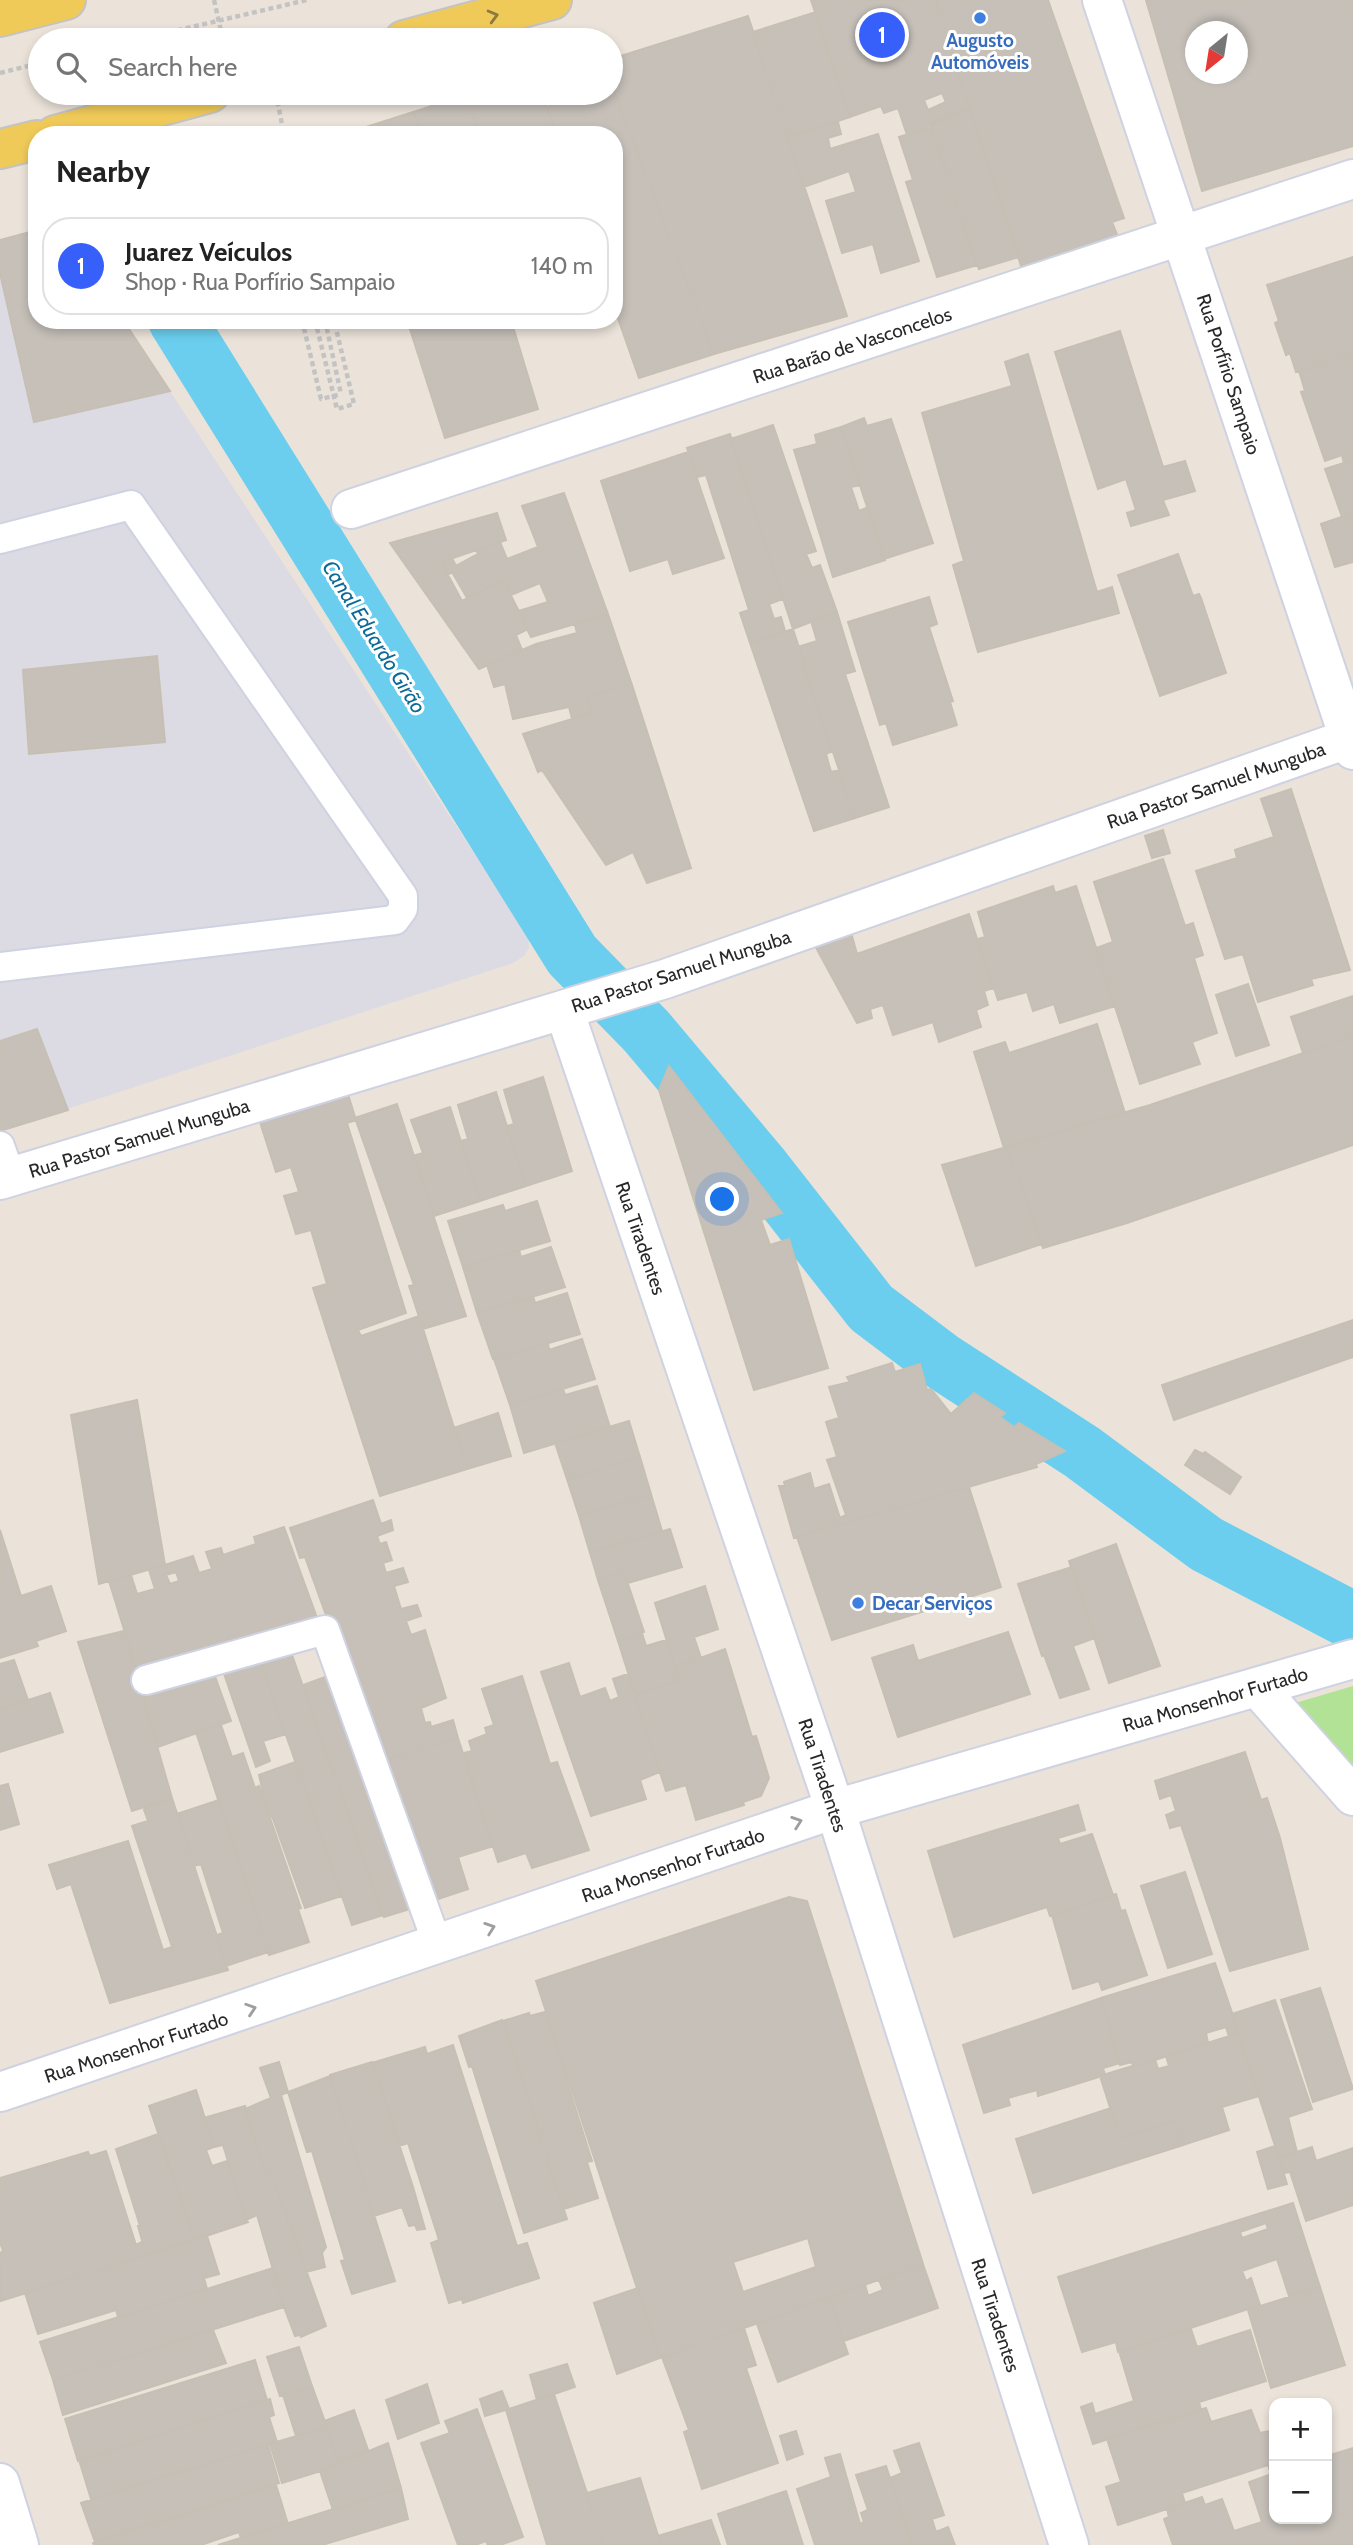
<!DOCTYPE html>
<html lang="en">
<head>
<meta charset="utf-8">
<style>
  body { margin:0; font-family:Cabin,sans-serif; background:#f6f6f6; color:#222 }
  .controls { position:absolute; right:21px; bottom:21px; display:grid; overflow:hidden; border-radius:14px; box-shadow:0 4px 10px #0003 }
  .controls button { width:63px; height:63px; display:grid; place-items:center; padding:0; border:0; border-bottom:2px solid #e0e0e0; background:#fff; color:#222; font:35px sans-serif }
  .compass { position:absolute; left:1185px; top:21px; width:63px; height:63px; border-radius:50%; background:#fff; box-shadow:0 4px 10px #0003; rotate:210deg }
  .you { position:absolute; left:723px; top:1200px; width:24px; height:24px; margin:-18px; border:5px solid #fff; border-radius:50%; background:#1a73e8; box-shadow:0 0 0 10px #1a73e833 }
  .badge { display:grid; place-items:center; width:46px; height:46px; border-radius:50%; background:#375ff9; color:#fff; font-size:23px; font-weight:700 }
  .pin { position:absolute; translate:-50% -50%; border:4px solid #fff; box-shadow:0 2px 7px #0006 }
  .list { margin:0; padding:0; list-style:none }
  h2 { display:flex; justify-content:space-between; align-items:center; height:91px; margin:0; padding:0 28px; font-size:30px }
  h2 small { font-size:23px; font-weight:400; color:#767676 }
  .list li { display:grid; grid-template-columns:46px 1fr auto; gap:21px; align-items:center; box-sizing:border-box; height:98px; margin:0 14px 14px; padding:0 14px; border:2px solid #e0e0e0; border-radius:28px }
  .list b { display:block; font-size:26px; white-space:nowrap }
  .list p { margin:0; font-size:23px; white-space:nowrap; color:#767676 }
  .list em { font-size:23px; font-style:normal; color:#767676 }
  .icon { flex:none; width:38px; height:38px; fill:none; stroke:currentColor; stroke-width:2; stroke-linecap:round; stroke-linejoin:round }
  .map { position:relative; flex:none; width:1353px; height:2545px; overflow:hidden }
  .search { position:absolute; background:#fff; box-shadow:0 4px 10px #0003; left:28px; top:28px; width:595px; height:77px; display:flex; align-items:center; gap:18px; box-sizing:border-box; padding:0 24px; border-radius:38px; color:#767676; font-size:26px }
  .panel { position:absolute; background:#fff; box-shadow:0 4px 10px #0003; left:28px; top:126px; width:595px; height:203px; border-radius:28px }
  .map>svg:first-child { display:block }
  .industrial { fill:#dcdae3 }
  .green { fill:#b1e295 }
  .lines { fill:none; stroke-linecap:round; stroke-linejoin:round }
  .canal { stroke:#6bceee; stroke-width:58 }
  .building { fill:#c6c0b9; stroke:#c6bfb3; stroke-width:2; fill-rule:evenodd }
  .lane-casing { stroke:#ced2e1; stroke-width:32 }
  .street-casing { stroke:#ced2e1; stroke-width:42 }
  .secondary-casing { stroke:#ced2e1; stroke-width:42 }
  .primary-casing { stroke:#c3c3c3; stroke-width:42 }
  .path { stroke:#c3c3c3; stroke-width:4.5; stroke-dasharray:5 3.5; stroke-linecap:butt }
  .lane { stroke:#fff; stroke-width:28 }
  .street { stroke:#fff; stroke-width:38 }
  .secondary { stroke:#fff; stroke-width:38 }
  .primary { stroke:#f0ca59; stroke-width:38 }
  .path-bridge { stroke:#c3c3c3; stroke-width:4.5; stroke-dasharray:5 3.5; stroke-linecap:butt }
  .oneway { stroke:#8c7940 }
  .oneway2 { stroke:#9e9e9e }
  .shop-dot { fill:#3f7fe0; stroke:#fff; stroke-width:2.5 }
  .labels { text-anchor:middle; stroke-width:6; stroke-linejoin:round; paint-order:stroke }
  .shop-label { font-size:19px; font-weight:bold; fill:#366cbe; stroke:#fff }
  .street-label { font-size:19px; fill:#282828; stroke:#fff }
  .water-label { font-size:21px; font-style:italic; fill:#0d6a96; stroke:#fff }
</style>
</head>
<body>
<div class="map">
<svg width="1353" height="2545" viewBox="0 0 1353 2545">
  <rect width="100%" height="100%" fill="#ebe3d9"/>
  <path class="industrial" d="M37,230V320H123L528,935L529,948L524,956L513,963L0,1131V240Z"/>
  <path class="green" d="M1353,1686V1772L1292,1704Z"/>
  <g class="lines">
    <path class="canal" d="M177,320L572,955L647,1032L763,1170L871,1308L940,1360L1082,1452L1206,1544L1353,1621"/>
  </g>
  <path class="building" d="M811,0H935L970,108L907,135L898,108L884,113L881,106L850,117ZM942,93L946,102L928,110L924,100Z
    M935,0H1048L1124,218L1112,222L1118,237L1022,269Z
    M1146,0H1353V146L1202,191ZM1196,32H1238V74H1196Z
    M816,12L850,117L788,137L753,32Z
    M748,16L847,316L714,354L611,83V59Z
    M612,86L714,354L639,378L614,307V135H556L547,107L590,93H611Z
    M471,93H542L556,135H481L465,95Z
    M465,95L481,135H422L413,112Z
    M970,108L1019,257L979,269L930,123Z
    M413,112L422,135H348L347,133Z
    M838,122L841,134L828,138L830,149L878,134L919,261L881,273L873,244L842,253L826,201L856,192L849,171L804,187L788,137Z
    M932,127L977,265L937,277L906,182L913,180L899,137Z
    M37,230V320H123L170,391L34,422L0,273V240Z
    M1353,257V353L1296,372L1290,353L1286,355L1275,323L1279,321L1267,285Z
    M407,320H511L538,409L445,438Z
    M1120,331L1163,467L1185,461L1195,491L1163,500L1169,515L1131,526L1127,513L1136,510L1126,479L1098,489L1055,352Z
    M1353,353V460L1344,464L1342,455L1325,461L1301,392L1305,391L1299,371Z
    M1028,354L1097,592L1112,587L1119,613L978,652L953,565L964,561L922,413L1012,386L1005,362Z
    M864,418L867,426L891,419L933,543L884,559L841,427Z
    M773,425L816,551L806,554L812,568L820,565L837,612L793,629L731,439Z
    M841,427L861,485L851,487L859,511L868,507L885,560L833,577L794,450L817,444L815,435Z
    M730,434L783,599L769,604L774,619L781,617L785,631L750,643L740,613L749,610L706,475L697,477L687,448Z
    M688,452L724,558L673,574L668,559L630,571L601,481Z
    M1353,460V513L1342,517L1325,469Z
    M564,493L608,614L531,637L518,611L548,602L540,583L511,595L503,580L467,598L452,572L448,575L441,562L452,558L456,566L478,554L476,550L500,542L507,559L538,547L522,506Z
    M497,513L506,540L441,562L462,601L503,580L528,629L516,635L522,650L479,669L390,543Z
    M1353,513V562L1335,567L1321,524Z
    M1178,554L1193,596L1199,594L1201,598L1226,673L1160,696L1118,575Z
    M929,597L937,624L929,627L953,701L950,702L957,725L893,745L886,723L880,725L848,622Z
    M837,612L855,671L845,674L889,807L855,818L798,647L817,641L811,621Z
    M608,614L632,685L588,696L592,713L572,719L569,707L513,719L505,684L494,687L487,665L536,644L577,633L575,625Z
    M793,629L832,751L826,754L831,772L839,770L855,818L814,831L750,643Z
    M157,656L165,742L29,754L23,670Z
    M632,685L691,868L647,883L633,852L606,865L542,770L538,772L523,734L592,713L588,696Z
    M1291,789L1350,970L1311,979L1313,985L1258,1002L1243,954L1225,959L1196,871L1237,858L1235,850L1274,837L1261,799Z
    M1163,830L1170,853L1152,858L1145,836Z
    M1163,859L1185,926L1193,923L1203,955L1194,958L1217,1033L1192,1042L1200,1064L1140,1084L1096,948L1113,942L1094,882Z
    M1053,886L1055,893L1076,886L1115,1006L1060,1023L1054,1004L1033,1011L1027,992L998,1000L978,939L985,937L978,912Z
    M969,914L993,988L984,991L988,1005L976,1010L981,1027L939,1042L933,1022L893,1035L883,1005L870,1009L872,1018L857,1023L813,942L850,929L857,954Z
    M1248,984L1269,1045L1236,1056L1216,995Z
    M1353,996V1036L1303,1053L1291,1017Z
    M1097,1024L1125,1113L1004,1148L974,1052L1005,1042L1009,1053Z
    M37,1029L68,1110L0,1131V1041Z
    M1353,1036V1145L1127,1223L1043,1248L1007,1147L1150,1105Z
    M669,1066L782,1213L761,1220L770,1245L789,1239L828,1368L754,1390L659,1090Z
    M543,1077L572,1171L526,1186L507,1126L514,1124L504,1090Z
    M347,1091L356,1120L347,1123L406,1313L358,1330L361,1336L419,1316L467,1469L380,1496L313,1288L327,1284L311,1230L296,1234L284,1196L299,1192L291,1167L276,1172L259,1119Z
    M496,1092L526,1186L480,1201L461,1141L468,1139L458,1105Z
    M397,1104L466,1316L423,1329L409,1286L414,1285L355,1118Z
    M450,1107L480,1201L434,1216L413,1156L423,1153L411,1120Z
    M1007,1147L1042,1244L976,1266L942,1165Z
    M537,1201L550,1241L463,1267L448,1221L503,1205L505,1211Z
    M551,1247L565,1287L477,1313L463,1267L519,1250L521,1257Z
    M567,1293L580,1334L493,1359L477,1313L533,1296L535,1303Z
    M1353,1320V1357L1174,1420L1162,1385Z
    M582,1339L595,1379L510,1405L494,1359L548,1343L549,1350Z
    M892,1363L895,1372L920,1364L927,1390L931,1389L951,1414L974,1393L1005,1413L1000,1417L1014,1427L1019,1423L1065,1451L1036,1464L1037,1467L794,1538L779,1486H785L784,1482L810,1473L814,1489L829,1484L840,1518L846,1515L827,1460L837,1457L826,1422L839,1418L829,1387L850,1382L847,1377Z
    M597,1386L610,1427L524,1453L510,1405L563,1389L565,1395Z
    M137,1400L165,1565L99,1584L71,1415Z
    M498,1413L511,1456L467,1469L454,1428Z
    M629,1421L640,1457L567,1479L555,1443Z
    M1195,1450L1203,1454L1205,1452L1241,1477L1230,1494L1185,1465Z
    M640,1457L651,1494L579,1516L567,1479Z
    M969,1487L1001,1587L832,1640L797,1537Z
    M651,1494L662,1531L590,1553L579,1516Z
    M373,1500L381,1524L391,1520L393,1530L377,1536L380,1544L386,1542L392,1560L383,1563L386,1573L403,1568L408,1582L394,1586L401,1609L417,1605L421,1616L406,1621L411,1635L425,1630L446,1698L421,1708L425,1723L430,1722L431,1727L453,1720L458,1738L379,1762L305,1557L300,1558L290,1528Z
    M284,1527L317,1618L139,1678L109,1581L131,1575L137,1594L155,1589L149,1570L193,1556L199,1573L212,1569L206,1552L221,1548L223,1555L256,1544L254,1537ZM176,1572L179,1581L170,1584L166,1575Z
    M670,1529L682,1567L628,1583L624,1572L598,1580L590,1553Z
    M0,1530L21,1596L51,1586L66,1631L36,1641L38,1646L0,1658Z
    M1116,1544L1160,1666L1109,1683L1069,1561Z
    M1072,1567L1095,1638L1073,1646L1089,1689L1060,1698L1044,1655L1042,1656L1018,1584Z
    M624,1572L644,1632L618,1641L598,1580Z
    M705,1586L718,1629L694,1637L701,1658L675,1667L655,1603Z
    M124,1631L172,1798L132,1811L78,1642Z
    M1008,1632L1030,1694L898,1737L872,1658L913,1645L918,1661Z
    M642,1633L646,1646L666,1640L679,1681L635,1695L618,1641Z
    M725,1649L752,1737L756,1736L769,1778L761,1796L743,1802L744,1805L696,1820L686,1785L666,1791L635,1695L679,1681L675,1667Z
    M291,1652L383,1915L352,1925L261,1663Z
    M259,1656L286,1734L263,1741L270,1761L256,1767L222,1668Z
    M14,1660L28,1700L0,1709V1664Z
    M569,1663L580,1697L605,1688L610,1701L619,1697L613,1679L628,1674L660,1772L640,1780L646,1799L591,1816L541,1672Z
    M212,1668L231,1721L158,1747L142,1691Z
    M333,1674L416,1907L384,1917L303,1685Z
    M522,1676L550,1764L557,1762L589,1850L532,1868L526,1853L498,1862L464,1753L472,1751L469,1741L487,1734L485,1728L494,1725L482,1689Z
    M50,1693L63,1732L0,1752V1709Z
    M221,1725L232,1757L243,1753L255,1788L259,1786L301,1908L298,1909L309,1942L269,1955L196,1732Z
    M458,1738L493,1846L458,1857L468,1889L432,1901L379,1762Z
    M1245,1752L1261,1800L1267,1798L1280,1838L1308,1949L1230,1971L1181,1825L1170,1828L1167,1818L1166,1815L1176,1811L1171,1795L1160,1799L1155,1781Z
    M295,1762L341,1896L305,1908L272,1816L269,1818L259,1775Z
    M8,1784L19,1824L0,1830V1786Z
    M172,1798L228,1970L110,2003L71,1884L57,1889L49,1865L128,1841L163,1950L172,1947L132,1826L148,1821L143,1807Z
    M219,1800L268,1952L226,1966L217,1935L223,1933L201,1864L194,1866L177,1814Z
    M1078,1805L1085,1830L1058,1838L1060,1844L1092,1834L1113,1895L1050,1916L1047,1907L954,1937L928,1851Z
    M1185,1872L1212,1954L1168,1968L1141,1886Z
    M1116,1894L1121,1911L1125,1910L1147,1975L1102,1990L1099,1981L1073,1989L1052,1915Z
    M789,1897L807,1901L923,2264L660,2358L536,1981ZM808,2238L816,2267L743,2292L733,2262Z
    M1215,1963L1239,2033L1229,2037L1226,2027L1206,2033L1208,2043L1133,2067L1132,2062L1120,2065L1101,1998Z
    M1320,1988L1353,2089L1313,2102L1281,2000Z
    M1101,1998L1120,2063L1103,2068L1105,2075L1038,2096L1037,2090L1008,2098L1010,2105L984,2113L963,2045Z
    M1275,2000L1312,2109L1288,2117L1297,2152L1279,2158L1232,2014Z
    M545,2012L592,2161L587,2162L598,2198L564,2209L503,2021L529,2013L530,2016Z
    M502,2020L567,2219L524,2233L472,2066L469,2067L459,2036Z
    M1239,2033L1259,2096L1222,2107L1229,2130L1183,2145L1175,2121L1120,2139L1100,2076L1155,2059L1158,2069L1169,2066L1166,2056Z
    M453,2045L517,2246L527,2243L539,2278L463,2303L462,2299L449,2303L431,2243L439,2240L408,2143L399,2146L372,2063L425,2047L427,2054Z
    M279,2062L288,2092L281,2095L326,2247L322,2253L325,2267L306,2272L274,2180L270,2181L261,2160L245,2109L271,2098L260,2068Z
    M372,2062L413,2187L425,2229L417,2230L415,2225L409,2226L402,2207L374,2216L330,2075Z
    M330,2076L395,2281L352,2294L341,2261L345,2260L312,2151L307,2152L288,2092Z
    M196,2090L214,2147L206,2150L212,2166L227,2161L248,2222L194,2240L149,2106Z
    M245,2106L261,2160L270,2181L274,2180L326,2326L301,2337L300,2335L295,2336L284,2307L257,2215L246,2220L223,2145L214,2147L204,2118Z
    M1111,2108L1120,2139L1175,2121L1183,2145L1033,2193L1016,2139Z
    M158,2134L193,2240L146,2255L138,2226H140L116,2149Z
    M1275,2146L1287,2184L1268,2189L1257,2152Z
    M1312,2147L1316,2161L1353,2148V2205L1306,2221L1290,2172L1284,2173L1279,2158Z
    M106,2151L136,2245L142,2242L146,2255L1,2301L0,2253L3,2251L0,2242V2178L88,2152L90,2156Z
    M1293,2203L1320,2287L1289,2296L1277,2259L1242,2271L1246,2281L1251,2278L1260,2305L1118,2352L1116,2342L1082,2352L1058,2277ZM1266,2223L1268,2229L1242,2238L1240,2232Z
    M207,2236L219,2274L204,2278L207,2289L118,2317L116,2310L38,2334L25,2293Z
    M923,2264L938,2308L844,2341L829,2297L865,2284L868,2296L883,2290L879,2280Z
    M273,2268L284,2307L53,2380L40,2342Z
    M1320,2287L1345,2365L1271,2388L1248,2310Z
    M638,2288L660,2358L617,2374L594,2303Z
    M829,2297L848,2354L778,2382L757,2324Z
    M744,2328L756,2365L746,2368L778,2463L702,2489L684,2432L689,2430L662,2357Z
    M1191,2329L1197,2347L1250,2330L1266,2381L1199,2402L1201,2410L1093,2444L1081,2407L1092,2403L1095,2414L1134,2401L1119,2351Z
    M213,2330L226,2363L63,2415L53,2380Z
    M299,2347L312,2386L280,2396L267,2357Z
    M255,2360L267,2400L78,2461L65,2419Z
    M567,2364L575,2387L537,2400L530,2375Z
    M427,2384L439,2423L398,2439L386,2400Z
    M312,2386L327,2427L296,2436L283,2395Z
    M502,2391L509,2409L485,2416L480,2399Z
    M554,2394L587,2493L604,2545H547L506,2410Z
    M270,2399L274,2415L269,2417L277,2442L91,2499L79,2460Z
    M1206,2408L1211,2422L1251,2410L1260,2433L1274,2430V2473L1271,2474L1268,2465L1182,2493L1185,2503L1118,2525L1106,2487L1121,2482L1107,2439Z
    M477,2409L523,2537L500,2545H488L486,2541L475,2545H458L421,2443L450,2433L445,2421Z
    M354,2410L368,2450L339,2461L324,2421Z
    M327,2427L340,2465L282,2483L270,2444Z
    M796,2431L803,2454L787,2460L780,2436Z
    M388,2443L401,2488L333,2510L320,2471Z
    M919,2443L944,2515L932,2519L936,2532L948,2527L955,2545H913L904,2515H902L890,2478L902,2473L894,2451Z
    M268,2445L279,2483L95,2542L81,2503Z
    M1353,2448V2545H1173L1164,2519L1169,2517L1167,2509L1202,2497L1205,2505L1222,2499L1234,2531L1262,2522L1249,2482L1274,2473V2519H1327V2456Z
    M840,2454L860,2524L864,2522L861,2513L868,2510L856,2475L886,2466L912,2545H815L797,2489L831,2477L825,2458Z
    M640,2478L661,2545H604L587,2493Z
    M276,2485L288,2524L241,2538L239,2532L201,2545H94L93,2543Z
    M401,2488L408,2519L322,2545H218Z
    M786,2491L803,2545H728L718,2514Z
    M711,2520L720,2545H661L658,2536Z"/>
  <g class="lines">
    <g class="lane-casing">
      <path id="lane" d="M0,539L131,505L403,896V909L395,920L0,967
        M0,1146L11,1177
        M146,1680L325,1630L438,1946"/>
    </g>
    <g class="street-casing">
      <path id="street" d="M1102,0L1353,750
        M351,509L1353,179
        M1258,1688L1353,1796
        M0,2092L835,1809L1353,1659"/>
    </g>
    <g class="secondary-casing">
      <path id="secondary" d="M564,1010L835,1809L1069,2545
        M0,1180L665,979L1353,737
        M0,2483L19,2545"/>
    </g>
    <g class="primary-casing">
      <path id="primary" d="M0,17L66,0
        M404,40L552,0
        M55,135L210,93
        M0,149L37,140"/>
    </g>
    <path class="path" d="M136,40L307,0
      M0,73L40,63
      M276,93L284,135
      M315,320L337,409L354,404L334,320
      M325,320L341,394"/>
    <use href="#lane" class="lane"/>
    <use href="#street" class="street"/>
    <use href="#secondary" class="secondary"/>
    <use href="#primary" class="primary"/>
    <path class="path-bridge" d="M214,0L223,40
      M302,320L321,399L341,394"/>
  </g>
  <defs><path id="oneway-chevron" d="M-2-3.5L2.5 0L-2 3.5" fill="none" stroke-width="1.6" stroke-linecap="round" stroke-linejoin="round" transform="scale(1.75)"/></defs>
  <use class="oneway" href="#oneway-chevron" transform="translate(493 16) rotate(-15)"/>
  <g class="oneway2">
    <use href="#oneway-chevron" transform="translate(797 1822) rotate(-19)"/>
    <use href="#oneway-chevron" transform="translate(490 1928) rotate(-19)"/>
    <use href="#oneway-chevron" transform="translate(251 2009) rotate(-18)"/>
  </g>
  <g class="shop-dot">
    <circle cx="980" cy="18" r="7"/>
    <circle cx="858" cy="1603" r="7"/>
  </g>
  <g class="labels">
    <g class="shop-label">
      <text x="980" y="47">Augusto<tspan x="980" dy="22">Automóveis</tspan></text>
      <text x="872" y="1610" text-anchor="start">Decar Serviços</text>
    </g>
    <g class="street-label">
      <text transform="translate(852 345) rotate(-18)" y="7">Rua Barão de Vasconcelos</text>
      <text transform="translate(1229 374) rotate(72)" y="7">Rua Porfírio Sampaio</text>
      <text transform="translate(1216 785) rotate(-19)" y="7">Rua Pastor Samuel Munguba</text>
      <text transform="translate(681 971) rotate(-18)" y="7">Rua Pastor Samuel Munguba</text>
      <text transform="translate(139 1138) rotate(-17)" y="7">Rua Pastor Samuel Munguba</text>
      <text transform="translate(641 1238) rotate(71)" y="7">Rua Tiradentes</text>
      <text transform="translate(1215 1699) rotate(-16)" y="7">Rua Monsenhor Furtado</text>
      <text transform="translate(823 1775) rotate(72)" y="7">Rua Tiradentes</text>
      <text transform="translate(673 1865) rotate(-19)" y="7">Rua Monsenhor Furtado</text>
      <text transform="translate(136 2047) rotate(-18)" y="7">Rua Monsenhor Furtado</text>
      <text transform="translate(996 2315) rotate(72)" y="7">Rua Tiradentes</text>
    </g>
    <g class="water-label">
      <text transform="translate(374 637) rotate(58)" y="7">Canal Eduardo Girão</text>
    </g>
  </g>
</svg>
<div class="controls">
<button>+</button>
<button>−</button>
</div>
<svg class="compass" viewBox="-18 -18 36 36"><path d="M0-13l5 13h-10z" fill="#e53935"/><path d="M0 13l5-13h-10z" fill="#767676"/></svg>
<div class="you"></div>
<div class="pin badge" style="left:882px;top:35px">1</div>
<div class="search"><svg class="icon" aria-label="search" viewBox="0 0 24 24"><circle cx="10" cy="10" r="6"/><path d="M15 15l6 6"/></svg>Search here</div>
<section class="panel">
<h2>Nearby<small></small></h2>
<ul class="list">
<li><span class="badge">1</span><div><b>Juarez Veículos</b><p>Shop · Rua Porfírio Sampaio</p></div><em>140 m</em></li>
</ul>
</section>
</div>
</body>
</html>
